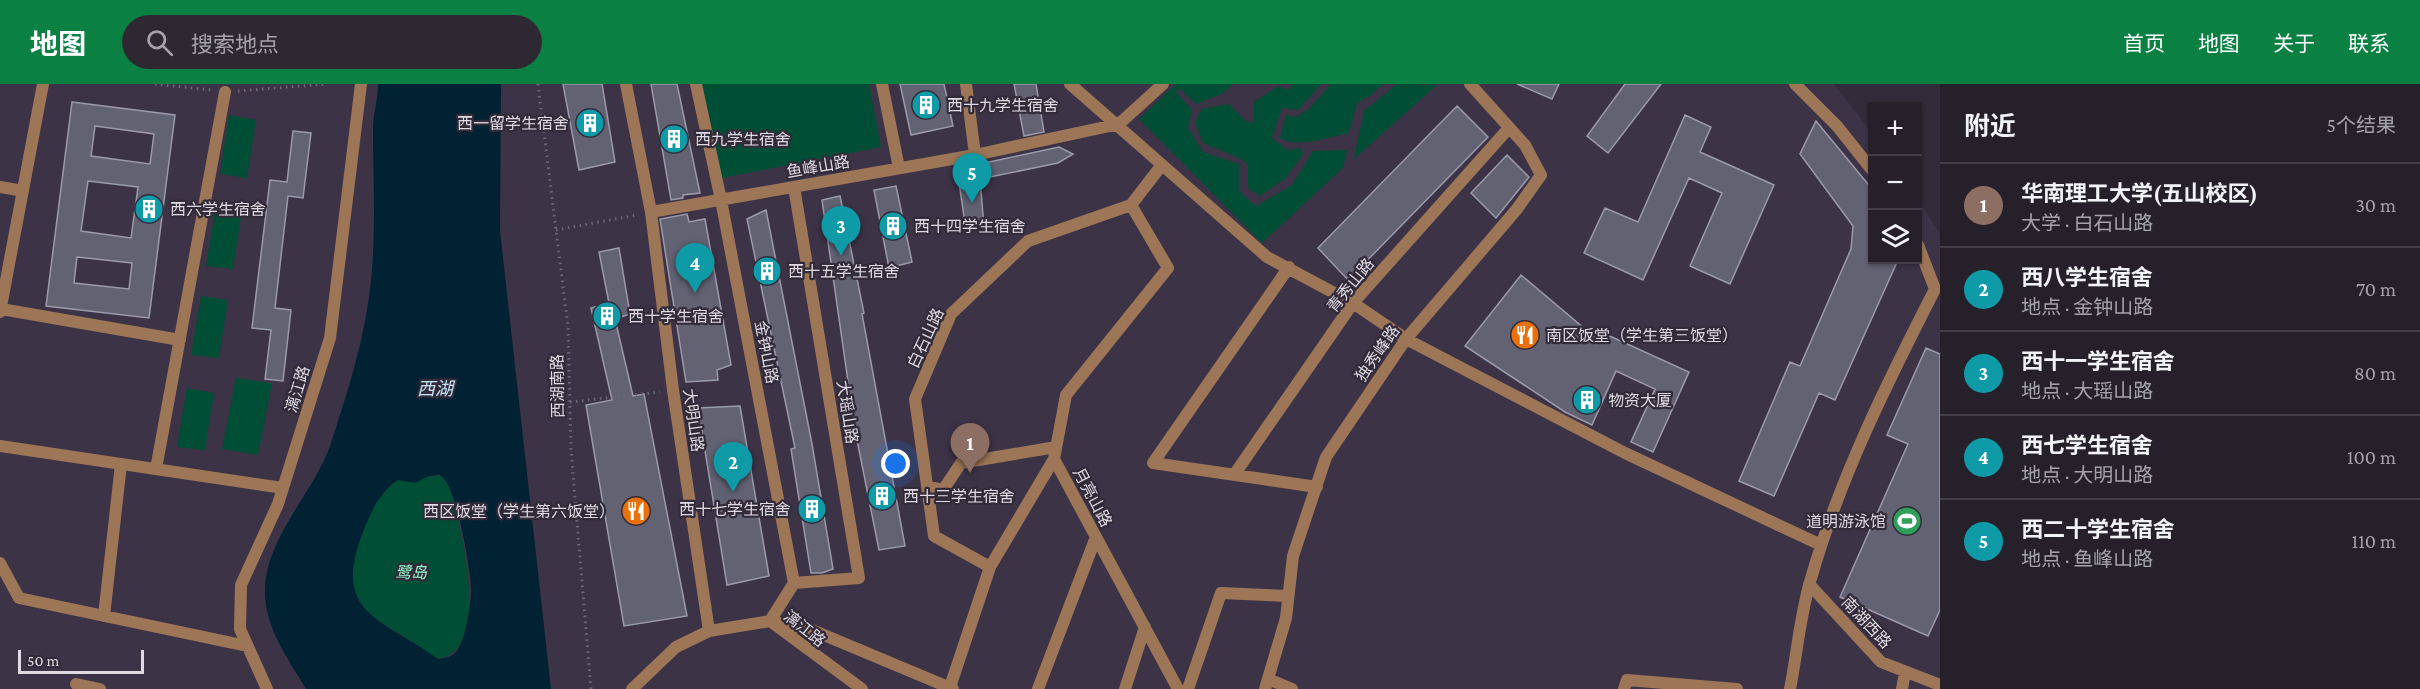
<!DOCTYPE html>
<html lang="zh">
<head>
<meta charset="utf-8">
<style>
  body { margin:0; font-family:"Crimson Pro","Noto Sans SC",serif; background:#2e2833; color:#f1f3f6 }
  .controls { position:absolute; right:18px; top:18px; display:grid; overflow:hidden; border-radius:0px; box-shadow:0 2px 4px #0004 }
  .controls button { width:54px; height:54px; display:grid; place-items:center; padding:0; border:0; border-bottom:2px solid #423e47; background:#26202b; color:#f1f3f6; font:30px sans-serif }
  .scale { position:absolute; left:18px; bottom:15px; width:126px; box-sizing:border-box; padding-left:6px; border:3px solid #dfdae3; border-top:0; font-size:16px; line-height:21px; white-space:nowrap; color:#dfdae3; -webkit-text-stroke:4px #322b39; paint-order:stroke }
  .you { position:absolute; left:896px; top:380px; width:21px; height:21px; margin:-15px; border:4px solid #fff; border-radius:50%; background:#1a73e8; box-shadow:0 0 0 9px #1a73e833 }
  .badge { display:grid; place-items:center; width:39px; height:39px; border-radius:50%; background:#0b8043; color:#fff; font-size:20px; font-weight:700 }
  .pin { position:absolute; translate:-50% -50px; filter:drop-shadow(0 2px 3px #0008) }
  .pin::after { content:''; position:absolute; top:32px; width:21px; height:18px; background:inherit; clip-path:polygon(0 0,100% 0,50% 100%) }
  .list { margin:0; padding:0; list-style:none }
  h2 { display:flex; justify-content:space-between; align-items:center; height:78px; margin:0; padding:0 24px; font-size:26px }
  h2 small { font-size:20px; font-weight:400; color:#a4a3a9 }
  .list li { display:grid; grid-template-columns:39px 1fr auto; gap:18px; align-items:center; box-sizing:border-box; height:84px; padding:0 24px; border-top:2px solid #423e47 }
  .list b { display:block; font-size:22px; white-space:nowrap }
  .list p { margin:0; font-size:20px; white-space:nowrap; color:#a4a3a9 }
  .list em { font-size:20px; font-style:normal; color:#a4a3a9 }
  .icon { flex:none; width:33px; height:33px; fill:none; stroke:currentColor; stroke-width:2; stroke-linecap:round; stroke-linejoin:round }
  .map { position:relative; flex:none; width:1940px; height:605px; overflow:hidden }
  header { display:flex; align-items:center; gap:36px; box-sizing:border-box; height:84px; padding:0 30px; background:#0b8043; color:#fff }
  header strong { font-size:28px }
  nav { display:flex; gap:33px; margin-inline-start:auto; font-size:21px }
  .search { width:420px; height:54px; background:#2e2833; display:flex; align-items:center; gap:15px; box-sizing:border-box; padding:0 21px; border-radius:33px; color:#a4a3a9; font-size:22px }
  main { display:flex }
  aside { flex:1; background:#26202b }
  .map>svg:first-child { display:block }
  .built { fill:#3d3347 }
  .green { fill:#004e35 }
  .water { fill:#023; fill-rule:evenodd }
  .building { fill:#626273; stroke:#9a9aac; stroke-width:1.5; fill-rule:evenodd }
  .lines { fill:none; stroke-linecap:round; stroke-linejoin:round }
  .path { stroke:#6f6975; stroke-width:3; stroke-dasharray:1.5 4.5; stroke-linecap:butt }
  .street { stroke:#9c7656; stroke-width:12 }
  .labels { text-anchor:middle; stroke-width:4.5; stroke-linejoin:round; paint-order:stroke }
  .poi-label { font-size:16px; fill:#dfdae3; stroke:#322b39; text-anchor:start }
  .street-label { font-size:16px; fill:#dfdae3; stroke:#322b39 }
  .park-label { font-size:16px; font-style:italic; fill:#94f9cb; stroke:#322b39 }
  .water-label { font-size:18px; font-style:italic; fill:#c5e6fc; stroke:#322b39 }
</style>
</head>
<body>
<header>
<strong>地图</strong>
<div class="search"><svg class="icon" aria-label="search" viewBox="0 0 24 24"><circle cx="10" cy="10" r="6"/><path d="M15 15l6 6"/></svg>搜索地点</div>
<nav><a>首页</a><a>地图</a><a>关于</a><a>联系</a></nav>
</header>
<main>
<div class="map">
<svg width="1940" height="605" viewBox="0 0 1940 605">
  <rect width="100%" height="100%" fill="#322b39"/>
  <path class="built" d="M0,0H1834L1872,49V176H1918V115L1940,150V605H0Z"/>
  <path class="green" d="M699,0H869L881,63L717,95Z
    M1176,0H1232L1224,9L1196,20L1180,5L1176,8L1192,26L1188,44L1203,68L1239,80V107L1256,122L1292,101L1313,67L1347,66L1343,84L1262,159L1139,35Z
    M1294,0H1321L1298,26L1282,24L1272,54L1288,66L1300,64L1303,70L1286,94L1260,112L1248,104V81L1241,75L1203,59L1195,38L1202,25L1229,20L1246,37L1254,39V18L1279,2L1287,6Z
    M1331,0H1383L1370,12L1357,19L1349,49C1328,53 1299,65 1280,54L1286,31L1296,33L1309,25Z
    M1397,0L1437,1L1354,75L1364,27Z
    M229,31L256,36L247,94L220,90Z
    M216,122L242,127L233,185L206,182Z
    M201,212L228,216L219,274L191,271Z
    M236,294L272,299L258,371L222,365Z
    M187,304L214,309L205,366L177,363Z
    M433,391L444,393L449,399C458,434 496,568 437,575C385,534 330,532 363,448C371,427 379,409 398,396L410,398Z"/>
  <path class="water" d="M378,0H501L500,147L551,605H306C288,574 264,543 265,506C266,453 313,410 330,362C346,313 362,264 369,213C377,157 373,101 373,45C373,30 378,16 378,0ZM439,391C456,396 470,484 471,503C472,517 465,560 455,569C449,574 444,574 438,575C384,535 330,531 363,448C371,428 379,408 398,396L415,399L429,392Z"/>
  <path class="building" d="M563,0H602L615,78L579,86Z
    M651,0H677L700,109L683,111V114L671,116Z
    M900,0H944L953,42L911,51Z
    M1014,0H1036L1044,48L1024,52Z
    M1517,0H1559L1552,15Z
    M1625,0H1661L1608,69L1587,52Z
    M72,18L175,31L149,234L46,222ZM95,42L154,50L150,80L91,72ZM88,97L138,103L131,154L81,147ZM77,173L132,179L129,205L74,199Z
    M1457,22L1488,53L1348,196L1318,164Z
    M1685,31L1711,43L1700,68L1774,101L1730,200L1690,182L1722,109L1689,94L1643,196L1584,169L1605,124L1638,138Z
    M1816,37L1872,105V176H1898L1835,316L1819,309L1774,412L1739,397L1790,278L1800,282L1851,165L1853,142L1800,70Z
    M293,47L311,49L303,114L288,112L275,224L291,226L283,297L265,295L271,246L252,244L270,96L287,98Z
    M1059,63L1073,70L1058,79L980,95L984,143L966,146L957,85Z
    M1507,71L1529,93L1496,134L1471,109Z
    M896,102L912,178L889,184L874,106Z
    M840,112L864,229L862,230L905,462L879,466L855,346L822,116Z
    M766,126L812,360L833,485L822,489H811L791,365L795,364L747,135Z
    M687,130L689,138L705,135L731,281L717,286L718,296L686,298L660,135Z
    M619,164L630,230L615,235L633,312L644,310L687,532L624,542L586,321L612,316L591,224L609,219L599,168Z
    M1521,191L1597,255L1601,248L1689,288L1653,368L1631,358L1655,305L1616,287L1592,341L1565,328L1465,262Z
    M1926,264L1940,270V526L1928,552L1840,513L1908,360L1887,351Z
    M740,322L769,492L727,501L698,324Z"/>
  <g class="lines">
    <path class="path" d="M155,0L211,6
      M538,0L568,243L571,366L591,605
      M238,7L326,0
      M556,146L637,131
      M570,318L660,308"/>
    <path class="street" d="M626,0L651,128L975,71L1119,40L1163,0
      M696,0L721,116L794,499L770,537L812,546L953,605
      M882,0L899,84
      M966,0L975,71
      M1070,0L1267,173L1353,219L1406,255L1625,369L1821,461
      M1795,0L1837,42L1872,86
      M0,103L23,107
      M794,103L859,494L794,499
      M1131,121L1168,184L1066,311L1054,375L1178,605
      M651,128L673,306L709,547
      M1918,161L1935,205
      M1289,183L1153,379L1317,403
      M1,225L180,256
      M0,228L43,0
      M0,362L283,404
      M156,385L225,8
      M1234,391L1353,219L1508,45
      M927,402L943,406L961,379L1056,363
      M0,479L19,514L247,562
      M990,483L934,452L915,315L951,230L1028,157L1131,121L1161,82
      M1809,500L1881,578L1940,601
      M104,532L121,380
      M1268,595L1292,605
      M76,600L100,605
      M950,603L990,483L1054,375
      M267,605L240,545L241,501L278,420L330,254L361,0
      M632,605L676,563L709,547L770,537L862,605
      M1038,605L1096,453
      M1125,605L1145,543
      M1188,605L1221,509L1288,512
      M1265,605L1286,534L1293,472L1326,373L1406,255L1517,125L1541,91L1525,61L1470,0
      M1624,605L1627,596L1737,605
      M1790,605C1797,570 1800,532 1810,498C1839,395 1887,299 1935,205
      M1902,605L1905,588"/>
  </g>
  <defs>
    <g id="building-disc" transform="scale(1.5)"><circle r="9.5" fill="#0f9aa8" stroke="#322b39"/><path d="M-4-6H4V6H1V3H-1V6H-4ZM-2.5-4.3h1.7v1.8h-1.7ZM.8-4.3h1.7v1.8H.8ZM-2.5-1h1.7V.8h-1.7ZM.8-1h1.7V.8H.8Z" fill="#fff"/></g>
    <g id="restaurant-disc" transform="scale(1.5)"><circle r="9.5" fill="#e8710a" stroke="#322b39"/><path d="M-5-6h1v4h1v-4h1v4h1v-4h1v5L-1.5 .5V6h-2V.5L-5-1ZM5-6V6H3V1.5H1.5Q1.5-4 5-6Z" fill="#fff"/></g>
    <g id="stadium-disc" transform="scale(1.5)"><circle r="9.5" fill="#2e9e5b" stroke="#322b39"/><path d="M0-5a6.5 5 0 1 0 0 10a6.5 5 0 1 0 0-10ZM-3.5-1.8h7v3.6h-7Z" fill="#fff"/></g>
  </defs>
  <g fill-rule="evenodd">
    <use href="#building-disc" x="926" y="21"/>
    <use href="#building-disc" x="590" y="39"/>
    <use href="#building-disc" x="674" y="55"/>
    <use href="#building-disc" x="149" y="125"/>
    <use href="#building-disc" x="893" y="142"/>
    <use href="#building-disc" x="767" y="187"/>
    <use href="#building-disc" x="607" y="232"/>
    <use href="#restaurant-disc" x="1525" y="251"/>
    <use href="#building-disc" x="1587" y="316"/>
    <use href="#building-disc" x="882" y="412"/>
    <use href="#building-disc" x="812" y="425"/>
    <use href="#restaurant-disc" x="636" y="427"/>
    <use href="#stadium-disc" x="1907" y="437"/>
  </g>
  <g class="labels">
    <g class="poi-label">
      <text x="947" y="27">西十九学生宿舍</text>
      <text x="569" y="45" text-anchor="end">西一留学生宿舍</text>
      <text x="695" y="61">西九学生宿舍</text>
      <text x="170" y="131">西六学生宿舍</text>
      <text x="914" y="148">西十四学生宿舍</text>
      <text x="788" y="193">西十五学生宿舍</text>
      <text x="628" y="238">西十学生宿舍</text>
      <text x="1546" y="257">南区饭堂（学生第三饭堂）</text>
      <text x="1608" y="322">物资大厦</text>
      <text x="903" y="418">西十三学生宿舍</text>
      <text x="791" y="431" text-anchor="end">西十七学生宿舍</text>
      <text x="615" y="433" text-anchor="end">西区饭堂（学生第六饭堂）</text>
      <text x="1886" y="443" text-anchor="end">道明游泳馆</text>
    </g>
    <g class="street-label">
      <text transform="translate(818 82) rotate(-10)" y="6">鱼峰山路</text>
      <text transform="translate(1350 201) rotate(-51)" y="6">青秀山路</text>
      <text transform="translate(925 254) rotate(-65)" y="6">白石山路</text>
      <text transform="translate(767 268) rotate(79)" y="6">金钟山路</text>
      <text transform="translate(1377 269) rotate(-55)" y="6">独秀峰路</text>
      <text transform="translate(557 302) rotate(-91)" y="6">西湖南路</text>
      <text transform="translate(297 305) rotate(-73)" y="6">漓江路</text>
      <text transform="translate(848 328) rotate(81)" y="6">大瑶山路</text>
      <text transform="translate(694 336) rotate(82)" y="6">大明山路</text>
      <text transform="translate(1093 413) rotate(62)" y="6">月亮山路</text>
      <text transform="translate(1867 538) rotate(47)" y="6">南湖西路</text>
      <text transform="translate(805 544) rotate(38)" y="6">漓江路</text>
    </g>
    <g class="park-label">
      <text x="411" y="494">鹭岛</text>
    </g>
    <g class="water-label">
      <text x="435" y="311">西湖</text>
    </g>
  </g>
</svg>
<div class="controls">
<button>+</button>
<button>−</button>
<button><svg class="icon" aria-label="layers" viewBox="0 0 24 24"><path d="M12 4l9 5-9 5-9-5zM3 14l9 5 9-5"/></svg></button>
</div>
<div class="scale">50 m</div>
<div class="you"></div>
<div class="pin badge" style="left:970px;top:389px;background:#8d6e63">1</div>
<div class="pin badge" style="left:733px;top:408px;background:#0f9aa8">2</div>
<div class="pin badge" style="left:841px;top:172px;background:#0f9aa8">3</div>
<div class="pin badge" style="left:695px;top:209px;background:#0f9aa8">4</div>
<div class="pin badge" style="left:972px;top:119px;background:#0f9aa8">5</div>
</div>
<aside>
<h2>附近<small>5个结果</small></h2>
<ul class="list">
<li><span class="badge" style="background:#8d6e63">1</span><div><b>华南理工大学(五山校区)</b><p>大学 · 白石山路</p></div><em>30 m</em></li>
<li><span class="badge" style="background:#0f9aa8">2</span><div><b>西八学生宿舍</b><p>地点 · 金钟山路</p></div><em>70 m</em></li>
<li><span class="badge" style="background:#0f9aa8">3</span><div><b>西十一学生宿舍</b><p>地点 · 大瑶山路</p></div><em>80 m</em></li>
<li><span class="badge" style="background:#0f9aa8">4</span><div><b>西七学生宿舍</b><p>地点 · 大明山路</p></div><em>100 m</em></li>
<li><span class="badge" style="background:#0f9aa8">5</span><div><b>西二十学生宿舍</b><p>地点 · 鱼峰山路</p></div><em>110 m</em></li>
</ul>
</aside>
</main>
</body>
</html>
